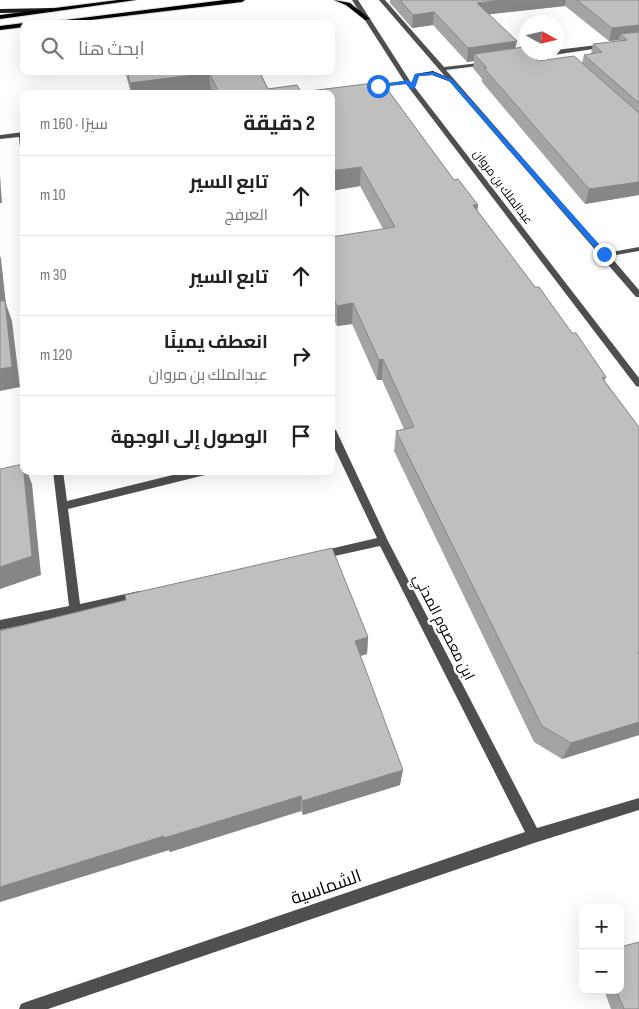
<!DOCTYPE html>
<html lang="ar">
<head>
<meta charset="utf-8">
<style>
  body { margin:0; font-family:"Sofia Sans Condensed",Cairo,sans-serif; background:#f2f2f2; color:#222; direction:rtl }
  .controls { position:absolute; right:15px; bottom:15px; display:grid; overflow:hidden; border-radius:10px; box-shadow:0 5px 20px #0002 }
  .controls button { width:45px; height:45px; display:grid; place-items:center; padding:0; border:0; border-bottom:1px solid #e0e0e0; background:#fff; color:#222; font:25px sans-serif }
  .compass { position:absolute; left:519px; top:15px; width:45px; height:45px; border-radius:50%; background:#fff; box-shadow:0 5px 20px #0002; rotate:98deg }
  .stop { position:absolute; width:15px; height:15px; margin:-11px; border:4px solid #1a73e8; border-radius:50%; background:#fff }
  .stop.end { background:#1a73e8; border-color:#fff; box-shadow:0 1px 5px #0008 }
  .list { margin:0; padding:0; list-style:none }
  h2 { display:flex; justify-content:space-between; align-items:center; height:65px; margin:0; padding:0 20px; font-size:21px }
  h2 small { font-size:16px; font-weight:400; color:#767676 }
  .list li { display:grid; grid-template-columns:32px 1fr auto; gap:15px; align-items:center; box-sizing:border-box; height:80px; padding:0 20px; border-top:1px solid #e0e0e0 }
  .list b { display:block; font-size:19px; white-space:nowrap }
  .list p { margin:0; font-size:16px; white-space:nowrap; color:#767676 }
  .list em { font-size:16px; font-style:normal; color:#767676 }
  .icon { flex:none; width:28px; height:28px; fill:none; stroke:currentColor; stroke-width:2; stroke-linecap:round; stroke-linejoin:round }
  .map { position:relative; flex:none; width:639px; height:1009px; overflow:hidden; direction:ltr }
  .search { position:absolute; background:#fff; box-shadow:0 5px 20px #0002; left:20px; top:20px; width:315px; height:55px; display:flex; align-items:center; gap:12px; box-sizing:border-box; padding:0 18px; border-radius:10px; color:#767676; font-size:19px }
  .panel { position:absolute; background:#fff; box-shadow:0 5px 20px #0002; left:20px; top:90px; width:315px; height:385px; border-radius:10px; direction:rtl }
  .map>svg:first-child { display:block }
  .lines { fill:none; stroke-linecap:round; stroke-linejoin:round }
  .primary-casing { stroke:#dbdbdb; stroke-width:2 }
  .street { fill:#4f4f4f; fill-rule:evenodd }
  .secondary { fill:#1c1c1c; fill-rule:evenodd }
  .primary { fill:#000; fill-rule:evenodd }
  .wall { fill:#a4a4a4; fill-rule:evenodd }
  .shaded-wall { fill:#868686 }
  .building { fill:#bfbfbf; stroke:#868686 }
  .route { fill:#1a73e8 }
  .labels { text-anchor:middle; stroke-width:5; stroke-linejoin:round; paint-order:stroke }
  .far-street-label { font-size:12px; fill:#000; stroke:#fff }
  .street-label { font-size:15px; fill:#000; stroke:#fff }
  .near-street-label { font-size:18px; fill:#000; stroke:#fff }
</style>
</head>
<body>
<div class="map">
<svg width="639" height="1009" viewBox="0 0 639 1009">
  <rect width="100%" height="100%" fill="#fff"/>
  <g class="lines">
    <g class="primary-casing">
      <path id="primary" d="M118,0H136L0,19V15Z
        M225,0H245L242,2L57,24H34Z
        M334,0L350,3L370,19L365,20L346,5Z
        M24,23L27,24H24V27L0,30V26Z"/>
    </g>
    <path class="street" d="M352,0H358L410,81L639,378V387L636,386L406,84L369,88L368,87L371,85L404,81Z
      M379,0H385L444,67L488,62L489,63L486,65L446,70L606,253L639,247V251L610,256L639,290V297H636Z
      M605,44L607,45V47L520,60L517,58L543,52H556V50Z
      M24,132V160L21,158L19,137L0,139V135Z
      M331,427L336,430L388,541L537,828L639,798V810L534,843L48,1009H19L21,1004L26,1002L525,832L380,546L321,559L317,558L316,555L317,552L321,551L377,538L331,441Z
      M53,471H63L67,501L189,471H210L205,475L68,509L80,604L139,591L143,593L144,596L143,599L0,630V620L69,606Z"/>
    <path class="secondary" d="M0,9L52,8L55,10L52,12L0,13Z
      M433,71L454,80L451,82L432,75L419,76L414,89H410L415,74Z"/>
    <use href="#primary" class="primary"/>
  </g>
  <path class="wall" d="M390,0H639V195L585,204L482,82V79L473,68L474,61L467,62L433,25L412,28L390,3ZM565,6L609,41L619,40L618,41L593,44L591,54L584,55L582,63L538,61L515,49L489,14Z
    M125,71H259L268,89L297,85L301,92L382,82L454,180L458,179L478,205L477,210L535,287H539L572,333H576L606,377L605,381L639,427V735L562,759L534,742L394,451L396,431L404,429L382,380H377L352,324L337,326L331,314V237L383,229L360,186L331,191V94H212L211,92L195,94H131Z
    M98,471H124L108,475Z
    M0,631L368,637L367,654L360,656L400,785L303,815L301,811L170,852L169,850L0,902Z
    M604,990H620L639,1009H611Z"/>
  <path class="shaded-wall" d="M503,0H566L565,6L475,16L477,3Z
    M434,12L433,25L412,28L413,15Z
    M639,25V38L620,34L619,40L609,41L612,28Z
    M517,41L514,54H474V61L467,62L468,48Z
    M209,73L211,92L195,94H132L130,83Z
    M361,167L360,186L331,191V171Z
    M0,175L2,203H0Z
    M639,182V195L585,204L589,189Z
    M473,205H478L475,225Z
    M0,255L1,259L6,304L12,321L20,387L0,391Z
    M353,303L352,324L337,326V306Z
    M383,359L382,380H377L379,360Z
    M24,471H27L32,484L41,575L0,589V567Z
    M107,471H124L108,475Z
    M368,637L367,654L353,658L355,641Z
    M639,722V735L562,759L571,743Z
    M403,770L400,785L303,815L302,801Z
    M301,796V811L170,852L169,850L0,902V887L164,836Z"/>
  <path class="building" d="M400,0H503L477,3L517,41L468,48L434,12L413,15Z
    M577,0H639V25L612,28Z
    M639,32V103L584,55L602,52L593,44L627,40L620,34Z
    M524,47L526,50V52H529L538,61L574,56L639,113V182L589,189L484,68H487L474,54Z
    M127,71H259L268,89L297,85L301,92L382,82L454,180L458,179L478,205H473L535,287H539L572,333H576L606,377L602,378L639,427V653L638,652L639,654V722L571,743L542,726L396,431L414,427L383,359L379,360L353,303L337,306L331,293V237L395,227L361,167L331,171V94H220L209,73L130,83Z
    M0,296V301H5L12,367L0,369Z
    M23,464L32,556L0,567V469Z
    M332,548L368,637L355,641L403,770L302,801L301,796L164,838V836L0,887V631L126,600L125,595Z
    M639,942V1009H624L616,990H620V947Z"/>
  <path class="route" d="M433,72L452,79L607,253V256H602L449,81L433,75L419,76L415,88L412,90L406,84L378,87L376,86L408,80L411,83L415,74Z"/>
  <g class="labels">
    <g class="far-street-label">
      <text transform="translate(503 187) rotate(53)" y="4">عبدالملك بن مروان</text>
    </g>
    <g class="street-label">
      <text transform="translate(444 627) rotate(63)" y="5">ابن معصوم المدني</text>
    </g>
    <g class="near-street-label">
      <text transform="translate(326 887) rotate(-19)" y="6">الشماسية</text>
    </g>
  </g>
</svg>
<div class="controls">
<button>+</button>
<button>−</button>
</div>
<svg class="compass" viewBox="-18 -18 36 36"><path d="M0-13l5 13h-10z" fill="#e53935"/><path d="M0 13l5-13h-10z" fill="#767676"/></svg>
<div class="stop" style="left:378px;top:86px"></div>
<div class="stop end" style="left:604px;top:254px"></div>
<div class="search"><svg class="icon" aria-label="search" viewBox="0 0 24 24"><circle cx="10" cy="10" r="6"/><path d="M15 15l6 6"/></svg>ابحث هنا</div>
<section class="panel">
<h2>2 دقيقة<small>سيرًا · 160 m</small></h2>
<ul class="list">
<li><svg class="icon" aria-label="ahead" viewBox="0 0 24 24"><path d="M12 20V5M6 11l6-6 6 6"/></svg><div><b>تابع السير</b><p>العرفج</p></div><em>10 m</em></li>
<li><svg class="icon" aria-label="ahead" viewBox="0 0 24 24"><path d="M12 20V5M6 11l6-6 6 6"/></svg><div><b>تابع السير</b></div><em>30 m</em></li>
<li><svg class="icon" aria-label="right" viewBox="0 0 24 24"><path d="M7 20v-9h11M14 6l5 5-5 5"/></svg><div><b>انعطف يمينًا</b><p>عبدالملك بن مروان</p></div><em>120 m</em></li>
<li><svg class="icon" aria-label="arrive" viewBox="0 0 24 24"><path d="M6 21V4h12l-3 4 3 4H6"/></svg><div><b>الوصول إلى الوجهة</b></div></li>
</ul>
</section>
</div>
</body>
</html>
